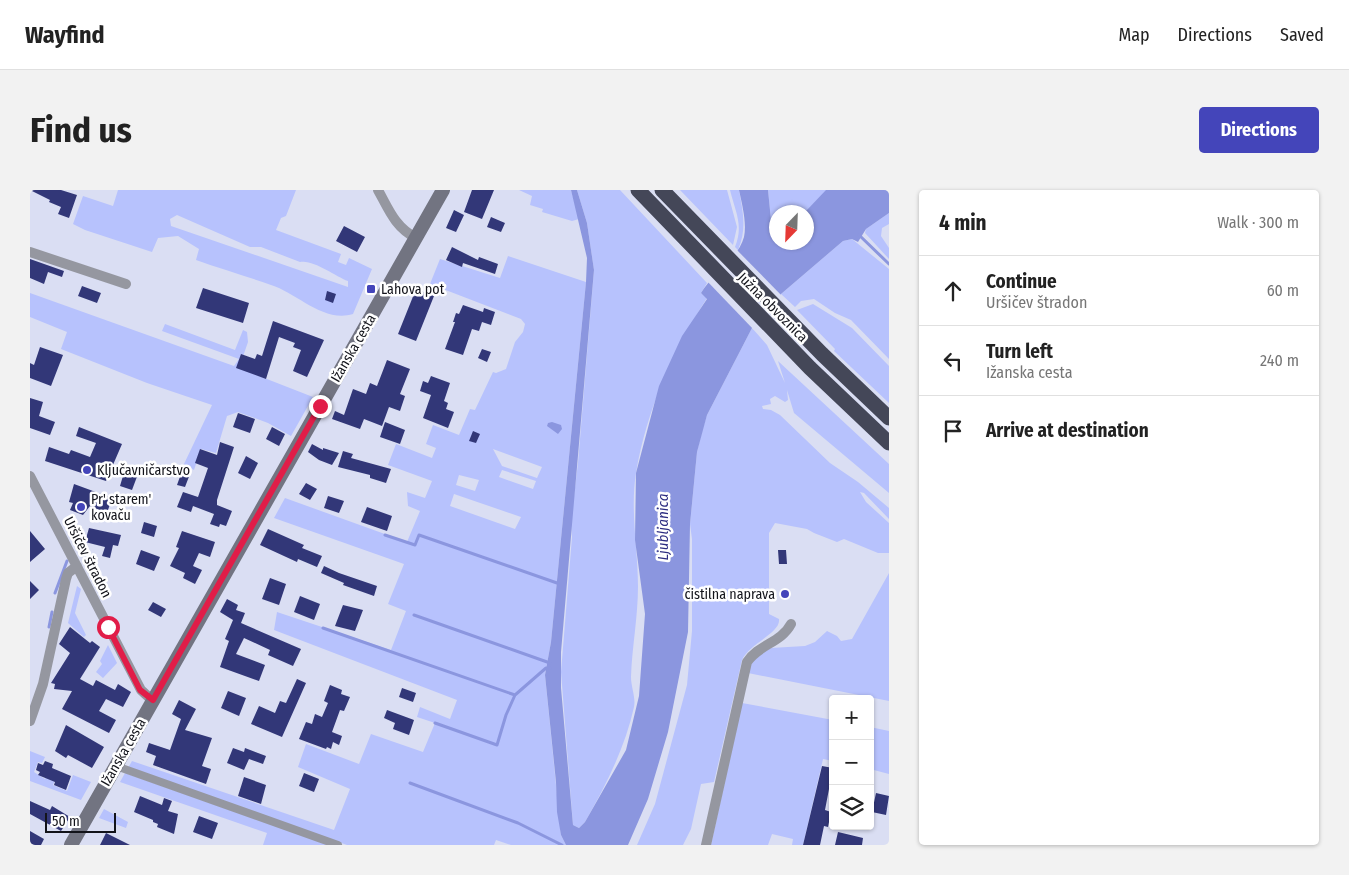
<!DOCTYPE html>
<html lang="en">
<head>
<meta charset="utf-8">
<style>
  body { margin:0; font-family:"Fira Sans Condensed",sans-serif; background:#f2f2f2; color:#222 }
  .controls { position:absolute; right:15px; bottom:15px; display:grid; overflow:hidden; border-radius:5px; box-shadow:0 1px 4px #0004 }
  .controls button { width:45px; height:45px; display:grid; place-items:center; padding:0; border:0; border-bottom:1px solid #e0e0e0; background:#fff; color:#222; font:25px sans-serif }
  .compass { position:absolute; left:739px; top:15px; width:45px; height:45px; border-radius:50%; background:#fff; box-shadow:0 1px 4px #0004; rotate:203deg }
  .scale { position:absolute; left:15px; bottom:12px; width:71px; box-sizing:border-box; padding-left:5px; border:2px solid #12131a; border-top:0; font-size:14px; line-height:18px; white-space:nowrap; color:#12131a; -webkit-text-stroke:4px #fff; paint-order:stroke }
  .stop { position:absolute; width:15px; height:15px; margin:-11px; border:4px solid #e11d48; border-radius:50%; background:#fff }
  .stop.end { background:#e11d48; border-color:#fff; box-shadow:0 1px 5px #0008 }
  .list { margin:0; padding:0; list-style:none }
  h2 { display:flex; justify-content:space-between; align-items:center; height:65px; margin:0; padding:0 20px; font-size:21px }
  h2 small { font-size:16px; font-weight:400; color:#767676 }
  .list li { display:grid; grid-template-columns:32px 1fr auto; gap:15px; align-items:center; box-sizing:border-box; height:70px; padding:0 20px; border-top:1px solid #e0e0e0 }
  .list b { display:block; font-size:19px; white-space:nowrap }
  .list p { margin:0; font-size:16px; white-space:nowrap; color:#767676 }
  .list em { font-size:16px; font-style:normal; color:#767676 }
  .icon { flex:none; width:28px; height:28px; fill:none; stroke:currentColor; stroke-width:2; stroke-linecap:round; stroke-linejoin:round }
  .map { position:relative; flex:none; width:859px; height:655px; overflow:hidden; border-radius:5px }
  header { display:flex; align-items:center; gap:30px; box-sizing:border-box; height:70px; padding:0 25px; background:#fff; border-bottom:1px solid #e0e0e0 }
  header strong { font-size:24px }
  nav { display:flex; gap:28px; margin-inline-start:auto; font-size:18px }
  .intro { display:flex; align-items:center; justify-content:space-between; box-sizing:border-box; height:120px; padding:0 30px }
  h1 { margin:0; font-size:35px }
  .button { padding:12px 22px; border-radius:5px; background:#4445ba; color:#fff; font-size:18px; font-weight:700 }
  main { display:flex; gap:30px; padding:0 30px }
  aside { flex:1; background:#fff; border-radius:5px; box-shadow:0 1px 4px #0004 }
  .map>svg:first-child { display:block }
  .green { fill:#b7c2fd; fill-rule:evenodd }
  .water { fill:#8b96df }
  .pier { fill:#dadef3 }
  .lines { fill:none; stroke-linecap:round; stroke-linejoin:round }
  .stream { stroke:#8b96df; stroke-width:3 }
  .building { fill:#323778 }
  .pedestrian { stroke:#9597a0; stroke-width:8 }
  .minor { stroke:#9597a0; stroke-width:10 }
  .secondary { stroke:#727481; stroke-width:14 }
  .motorway { stroke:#444758; stroke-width:15 }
  .route { stroke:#e11d48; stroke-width:6 }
  .poi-dot { fill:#4445ba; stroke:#fff; stroke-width:2 }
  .labels { text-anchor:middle; stroke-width:5; stroke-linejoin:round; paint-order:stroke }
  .poi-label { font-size:14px; fill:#12131a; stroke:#fff; text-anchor:start }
  .street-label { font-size:14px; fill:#12131a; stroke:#fff }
  .water-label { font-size:15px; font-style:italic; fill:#2c2c81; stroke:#fff }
</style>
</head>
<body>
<header>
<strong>Wayfind</strong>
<nav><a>Map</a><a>Directions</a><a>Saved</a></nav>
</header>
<div class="intro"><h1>Find us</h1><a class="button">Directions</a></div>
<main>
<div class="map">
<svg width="859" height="655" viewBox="0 0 859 655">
  <rect width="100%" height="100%" fill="#dadef3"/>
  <path class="green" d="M88,0H266L256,26L251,28L246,40L311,64L308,72L316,75L319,68L342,79L323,124C293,133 267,103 241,95C216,86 191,79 166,70L169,59L148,46L128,48L122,62L55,40L43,34L53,6L83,16ZM147,25L220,57H231L270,72C283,69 305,86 318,91V97L141,36L140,29Z
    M489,0H541L549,29L542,31L512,22L513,19L500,15L502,6Z
    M547,0H590L677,93L671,103L677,108C642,163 617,219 606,283C600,320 608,359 608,396C608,427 602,457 601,487C601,497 606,508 604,517C595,558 575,597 555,632L549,638L543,635L531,482L542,347L541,331L548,273L564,80L557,33Z
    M650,0H697L707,37L703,55Z
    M700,0H709C713,22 717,39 708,60L705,57C714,35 705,21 700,0Z
    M738,0H797L775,22H746V37L741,30Z
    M859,23V34L852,38L851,46L859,58V69L835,43L836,39Z
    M822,49L859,79V169L821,130L805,123L784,109L771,111L765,117L751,104L813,51Z
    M478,66L556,92L521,452L515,485L531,645L536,655H481L466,650L464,655H317L98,578L102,571L304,640L320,599L268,577L276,554L329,574L341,544L393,562L405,533L387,527L390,517L420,529L427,510L244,440L247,422L361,460L376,421L358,414L374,374L244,328L255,308L377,352L390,321L378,316L377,302L395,308L402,291L358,275L366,254L402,268L406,258L396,254L403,235L429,245L440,219L445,220L463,182L466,183L476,179L485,152L493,142L495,134L491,129L400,94L410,69L470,88ZM463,259L512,277L507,288L472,276ZM472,280L506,291L503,299L469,287ZM429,285L449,290L445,301L426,295ZM424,304L491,327L485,339L420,316Z
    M0,103L204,176L209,169L132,141L135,134L205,160L213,140L217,142L218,152L209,178L283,207L261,246L238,233L208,222L197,226L186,263L171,259L164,280L154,274L182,215L117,193L31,159L37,142L0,127Z
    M783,114L822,138L859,176V213L804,161L805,159L767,120Z
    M722,138L737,155L755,193L748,171L859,274V303L764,223L757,200L758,210L755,212L745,206L740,209L741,214L732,216L733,219L741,220L750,225L800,273L828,292L859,318V329L834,303L830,302L836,312L859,333V363H848L814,349L807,352L784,343L777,339L745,333L739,343V424L749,429C751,443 720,453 712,470L684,592L671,594L661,639L653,655H607L625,614L657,495L662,441V349L660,334L667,262L672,241L677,225Z
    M859,383V511L718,483L723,467L741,458L775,456L785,452L797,441L807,446L811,451L822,449Z
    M47,396L51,399L45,423L56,445L54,447L38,433Z
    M78,455L87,473L73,488L66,482L72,474L70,471Z
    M712,513L803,530V571L793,569L773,655H762L763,649L742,644L738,655H681Z
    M840,537L859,541V584L840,579Z
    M0,561L15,567L12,573L8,572L4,582L15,589L16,587L27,586L23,595L37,601L43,585L61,592L51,610L0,591Z
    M95,583L299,655H233L237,643L90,592Z
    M74,619L98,632L96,638L69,628Z"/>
  <path class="water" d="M541,0H547L557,33L564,80L531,462V498L543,635L549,638L555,632L596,560L609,506L615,424L605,350L606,283L629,196L652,146L677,109L671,103C682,84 708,69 714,47C717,33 712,14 709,0H738L741,30L746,37V52H776L775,22L796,0H859V23L836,39L828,52L822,49L813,51L751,104L722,138L677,225L667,262L660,334L658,442L638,542L618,609L598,655H536L531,645L527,622L526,592L515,485L521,452L556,92L557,68Z
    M522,232L531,235L532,239L528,244L517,236L518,233Z"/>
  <path class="pier" d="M705,58L752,106L724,140L676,90Z"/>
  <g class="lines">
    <path class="stream" d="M829,45L859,74
      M355,345L385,355L389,345L527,393
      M25,403L37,371
      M384,425L520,473
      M19,437L22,422
      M293,438L485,505
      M405,533L467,555L476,525L485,505L516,478H520
      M380,593L488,633L532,655"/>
  </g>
  <path class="building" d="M0,0H31L47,5L39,28L28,24L31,17L19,12L20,10Z
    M442,0H464L452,29L434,22Z
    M424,20L434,25L426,42L416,38Z
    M461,27L475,33L471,42L457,37Z
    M314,36L335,47L327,62L306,51Z
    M422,57L448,70L449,67L468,74L465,84L433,73L432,77L416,70Z
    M0,69L34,81L32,87L18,82L14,94L0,88Z
    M52,96L71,103L67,113L48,106Z
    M173,98L219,113L213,133L166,118Z
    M386,99L404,106L386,151L368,144Z
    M297,101L306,104L303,113L295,110Z
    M433,115L453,122L454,118L465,122L461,135L452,132L449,141L442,139L433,165L415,159L425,132H423L426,123L429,124Z
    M243,131L294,150L277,187L263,181L271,160L263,157L265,153L249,147L236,189L206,178L211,164L225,169L227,164L232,166Z
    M10,157L33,165L21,196L0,188V173L4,175Z
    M452,159L461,162L457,172L448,168Z
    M357,170L380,179L370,204L375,206L370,221L359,217L352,236L334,229L330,239L302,229L305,221L314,225L323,199L336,204L340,193L347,196Z
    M401,186L420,193L414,211L418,213L416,219L424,222L418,238L393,228L401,205L390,201L393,191L398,193Z
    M0,208L13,212L9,226L25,232L20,245L0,238Z
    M208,223L225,229L220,243L203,237Z
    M355,232L375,240L370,254L350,247Z
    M49,237L92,254L76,291L15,271L19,257L39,264L41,260L60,267L66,253L46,246Z
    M242,237L255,244L249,256L236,249Z
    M443,241L450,244L446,253L439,251Z
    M190,252L204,257L187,310V315L202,321L196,336L190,334L189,337L180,334L184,324L163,316L161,322L147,317L153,302L168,307L178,278L165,273L170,259L187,265Z
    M282,254L293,260V258L309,263L302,275L289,270L278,262Z
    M313,261L323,264L321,268L361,279L356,293L340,288V285L308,277Z
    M216,266L228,273L220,289L208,283Z
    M95,279L108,284L102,300L90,296Z
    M152,281L160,284L155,297L147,295Z
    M276,293L287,299L280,310L269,304Z
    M44,294L82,308L77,323L60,316L53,325L40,320L43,313L39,312Z
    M298,306L314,311L309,323L294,318Z
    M337,317L362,326L357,341L331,332Z
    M114,332L127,336L124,347L111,343Z
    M59,338L91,345L88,356L83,355L80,368L72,366L75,357L55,352Z
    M238,339L274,355L272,358L292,366L287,377L268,369L267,372L230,355Z
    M0,341L15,359L0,372Z
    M152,341L185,352L180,367L169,363L163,376L172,380L165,394L153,388L155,383L140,376L149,358L146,357Z
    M111,360L130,367L124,381L106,374Z
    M748,360H756L757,374H749Z
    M294,376L309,383L347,396L344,406L313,395L314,393L291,383Z
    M240,388L256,394L249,415L232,409Z
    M0,391L9,400L0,409Z
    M270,406L290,414L284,430L264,422Z
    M197,409L208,415L206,420L215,423L211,433L271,459L263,476L238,465L240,460L214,448L206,464L235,475L229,491L190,477L199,451L195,449L203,430L190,422Z
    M123,412L136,419L131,427L118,420Z
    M313,415L333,420L325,441L305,436Z
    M40,437L60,453L62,451L70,457L50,489L63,496L66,490L85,500L88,494L101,502L93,517L76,509L69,521L86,530L79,543L32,519L42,501L24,499L25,494L21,493L40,463L29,454Z
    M267,489L276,493L252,547L221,534L229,516L245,523L250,511L256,513Z
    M300,495L312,500L311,504L320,507L314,521L310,520L302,542L312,546L309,555L303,552L301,559L297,557L296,559L269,549L276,532L282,534L285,524L292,527L298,513L294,511Z
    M372,498L386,503L383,512L369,507Z
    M198,501L216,508L209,526L191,518Z
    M149,510L166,519L155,540L182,548L172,576L181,579L176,594L123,575L126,566L116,562L119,553L140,560L151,529L142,524Z
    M357,520L384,530L379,545L363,539L365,533L354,528Z
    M36,535L74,557L62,578L38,565L36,568L25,561Z
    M203,558L214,562L215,558L236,566L233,574L219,569L214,580L197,573Z
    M15,571L23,574L22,578L41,586L36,600L24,595L25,592L8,585L10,582L6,580L8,573L13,575Z
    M792,576L803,578L795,620L801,622L798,637L794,636L790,655H773Z
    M274,583L289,589L284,602L269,596Z
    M214,587L236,595L231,614L208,606Z
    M846,603L859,606L856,625L842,622Z
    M110,606L132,615L134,608L142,611L138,621L148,624L144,644L127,637L128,634L123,632V630L104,622Z
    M0,611L20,620L22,616L40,627L31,641L0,624Z
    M169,626L188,633L182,649L163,642Z
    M0,641L14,649L11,655H0Z
    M808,642L833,648L832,655H805Z
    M76,643L100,655H70Z"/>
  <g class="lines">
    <path class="pedestrian" d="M86,576L308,655"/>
    <path class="minor" d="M348,0C359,20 365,37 386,48
      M0,62L96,94
      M0,286L111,500L123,511
      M0,531L13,494L36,389L38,383L47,376
      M676,655L717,472C729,454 751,453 761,434"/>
    <path class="secondary" d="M41,655L413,0"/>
    <path class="motorway" d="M608,0L780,178L859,253
      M632,0L792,164L859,228"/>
  </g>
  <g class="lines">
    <path class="route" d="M78,437L110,500L123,510L290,216"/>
  </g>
  <g class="poi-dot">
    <rect x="336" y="94" width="10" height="10" rx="2.5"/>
    <circle cx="57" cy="280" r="5"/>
    <circle cx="51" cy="317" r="5"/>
    <circle cx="755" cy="404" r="5"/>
  </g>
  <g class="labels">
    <g class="poi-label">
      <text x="351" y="104">Lahova pot</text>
      <text x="67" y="285">Ključavničarstvo</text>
      <text x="61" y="314">Pr' starem'<tspan x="61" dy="16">kovaču</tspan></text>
      <text x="745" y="409" text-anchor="end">čistilna naprava</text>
    </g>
    <g class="street-label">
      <text transform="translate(743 117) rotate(45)" y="5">Južna obvoznica</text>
      <text transform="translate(323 158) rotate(-60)" y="5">Ižanska cesta</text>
      <text transform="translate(58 367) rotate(63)" y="5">Uršičev štradon</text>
      <text transform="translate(93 562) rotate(-60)" y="5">Ižanska cesta</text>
    </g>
    <g class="water-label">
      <text transform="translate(633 337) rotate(-90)" y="5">Ljubljanica</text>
    </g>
  </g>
</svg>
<div class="controls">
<button>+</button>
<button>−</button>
<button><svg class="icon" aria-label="layers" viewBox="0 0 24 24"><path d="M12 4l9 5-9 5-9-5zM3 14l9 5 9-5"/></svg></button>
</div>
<svg class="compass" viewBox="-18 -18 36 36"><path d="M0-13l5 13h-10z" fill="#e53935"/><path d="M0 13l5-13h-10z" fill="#767676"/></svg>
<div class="scale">50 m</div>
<div class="stop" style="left:78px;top:437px"></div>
<div class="stop end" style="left:290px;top:216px"></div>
</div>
<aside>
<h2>4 min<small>Walk · 300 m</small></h2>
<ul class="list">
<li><svg class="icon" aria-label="ahead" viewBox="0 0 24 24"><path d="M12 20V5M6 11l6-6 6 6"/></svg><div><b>Continue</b><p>Uršičev štradon</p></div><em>60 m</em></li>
<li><svg class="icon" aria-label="left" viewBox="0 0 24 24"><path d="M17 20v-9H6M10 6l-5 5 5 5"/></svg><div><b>Turn left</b><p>Ižanska cesta</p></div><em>240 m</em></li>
<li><svg class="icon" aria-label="arrive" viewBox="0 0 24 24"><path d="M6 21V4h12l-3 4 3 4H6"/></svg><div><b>Arrive at destination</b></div></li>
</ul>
</aside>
</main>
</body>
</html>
